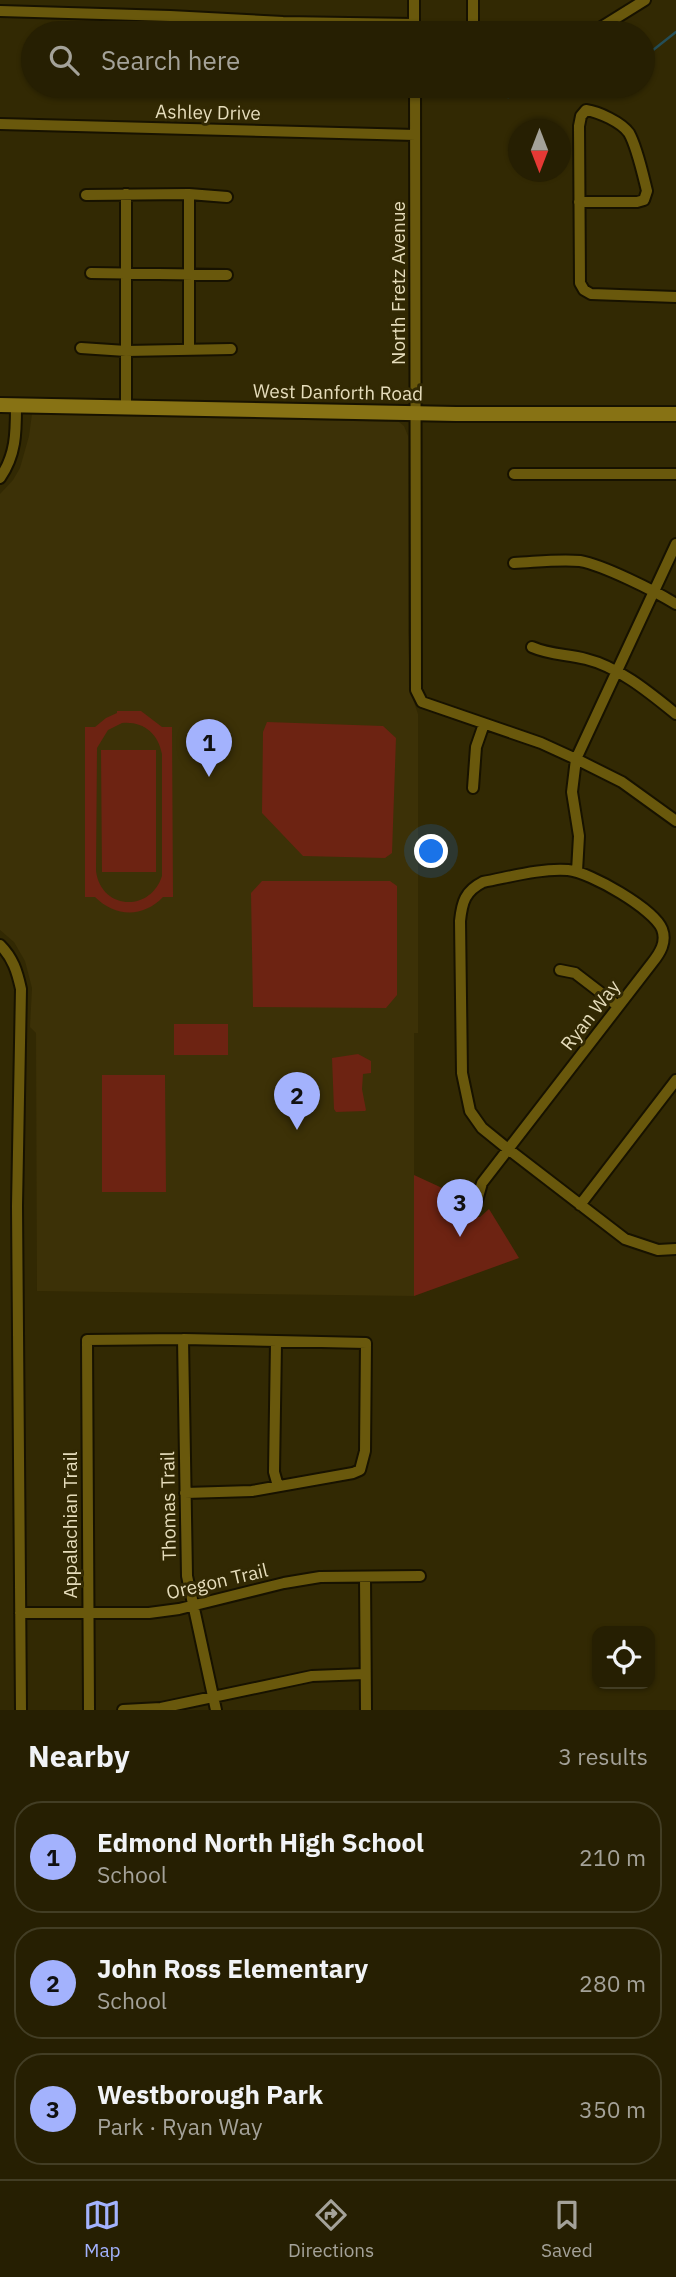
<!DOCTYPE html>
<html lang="en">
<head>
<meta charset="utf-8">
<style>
  body { margin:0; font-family:"IBM Plex Sans",sans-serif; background:#322c11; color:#f1f3f6 }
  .controls { position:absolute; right:21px; bottom:21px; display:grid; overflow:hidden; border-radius:14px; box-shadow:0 2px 5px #0004 }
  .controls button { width:63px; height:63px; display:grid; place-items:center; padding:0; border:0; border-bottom:2px solid #423d24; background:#261f02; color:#f1f3f6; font:35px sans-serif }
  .compass { position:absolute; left:508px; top:119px; width:63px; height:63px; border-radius:50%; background:#261f02; box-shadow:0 2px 5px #0004; rotate:180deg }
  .you { position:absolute; left:432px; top:852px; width:24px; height:24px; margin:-18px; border:5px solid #fff; border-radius:50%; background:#1a73e8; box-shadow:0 0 0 10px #1a73e833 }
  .badge { display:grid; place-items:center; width:46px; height:46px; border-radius:50%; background:#a3b2fd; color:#111; font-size:23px; font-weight:700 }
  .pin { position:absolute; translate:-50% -58px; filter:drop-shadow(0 2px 4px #0008) }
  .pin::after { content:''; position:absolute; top:37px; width:24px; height:21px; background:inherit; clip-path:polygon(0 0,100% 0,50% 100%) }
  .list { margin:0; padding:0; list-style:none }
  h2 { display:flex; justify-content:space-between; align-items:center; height:91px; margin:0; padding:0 28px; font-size:30px }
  h2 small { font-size:23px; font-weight:400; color:#a4a299 }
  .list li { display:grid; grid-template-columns:46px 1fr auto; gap:21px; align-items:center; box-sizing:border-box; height:112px; margin:0 14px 14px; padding:0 14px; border:2px solid #423d24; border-radius:28px }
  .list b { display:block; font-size:26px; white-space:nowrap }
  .list p { margin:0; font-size:23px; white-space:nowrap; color:#a4a299 }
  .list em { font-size:23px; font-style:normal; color:#a4a299 }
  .icon { flex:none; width:38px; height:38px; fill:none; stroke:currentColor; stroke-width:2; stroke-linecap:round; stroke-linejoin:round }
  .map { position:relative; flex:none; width:676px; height:1710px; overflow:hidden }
  .search { position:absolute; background:#261f02; box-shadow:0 2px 5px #0004; left:21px; right:21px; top:21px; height:77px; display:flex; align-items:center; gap:18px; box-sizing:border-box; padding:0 24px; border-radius:38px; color:#a4a299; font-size:26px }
  .sheet { height:469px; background:#261f02 }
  nav { display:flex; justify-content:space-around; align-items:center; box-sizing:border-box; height:98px; border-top:2px solid #423d24; background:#261f02; font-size:19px; color:#a4a299 }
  nav a { display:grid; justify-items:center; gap:4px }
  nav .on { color:#a3b2fd }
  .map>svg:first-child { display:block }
  .built { fill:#3c3107 }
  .green { fill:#6d2312; fill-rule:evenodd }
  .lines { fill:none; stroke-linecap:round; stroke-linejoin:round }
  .stream { stroke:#244e58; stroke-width:2.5 }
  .minor-casing { stroke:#171200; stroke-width:14 }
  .major-casing { stroke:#171200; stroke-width:18 }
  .minor { stroke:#69580c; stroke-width:10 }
  .major { stroke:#877214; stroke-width:14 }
  .labels { text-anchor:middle; stroke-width:6; stroke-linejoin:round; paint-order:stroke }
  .street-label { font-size:19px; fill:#e5dcbb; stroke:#322903 }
</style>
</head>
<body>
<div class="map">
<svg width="676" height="1710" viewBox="0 0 676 1710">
  <rect width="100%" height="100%" fill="#322903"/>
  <path class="built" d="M32,414L399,422L404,426L408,436V630L410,690L418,714V1033H414V1296L37,1291L36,1033L30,1027L32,988L25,961L14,942L0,930V494L13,480L20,468L29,436Z"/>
  <path class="green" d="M117,711H141L162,727H172L173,897H163C143,918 115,917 95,897H85V727H95L106,718L117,713ZM122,723C143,721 158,733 162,754V876C150,913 101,910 96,871L97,748L108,730Z
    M267,722L383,726L396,738L392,853L385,858L303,856L262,813L263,732Z
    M101,750H156V872H102Z
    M262,881H390L397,886V995L386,1008L253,1007L251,893Z
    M174,1024H228V1055H174Z
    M358,1054L371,1061V1073L363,1074L362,1089L366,1110L365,1111L336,1112L334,1109L332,1058Z
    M102,1075H165L166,1192H102Z
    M414,1175L466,1199C464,1211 468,1217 480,1217L489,1209L519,1258L414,1296Z"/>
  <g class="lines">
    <path class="stream" d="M643,58L676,32
      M508,97L536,93L582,92L600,86"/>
    <g class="minor-casing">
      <path id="minor" d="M414,0V33
        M473,0V33
        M0,11L170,16L283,22L414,24
        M592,33L645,0
        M415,86L416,690L422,702L541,743L576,759L622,782L676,821
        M0,124L415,135
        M126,194V407
        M189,194V349
        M86,195L189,194L227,197
        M579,202H637L644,200L647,191C643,175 637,147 629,133C621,122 599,112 586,110L581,116L579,126L580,283L584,290L591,294L676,297
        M91,273L227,275
        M81,348L126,351L231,349
        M514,474H676
        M0,478C16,455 16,433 16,406
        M514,563C536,562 559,559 580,561C603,565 655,591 676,604
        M532,647C550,655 567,654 586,659C619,667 650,693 676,714
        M473,788L476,747L484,724
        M577,871L579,836L572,792L576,759L676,544
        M0,945C13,958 17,971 21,989L17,1206L21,1710
        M560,970L575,973L618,1006
        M476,1204L482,1183L652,963C660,953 667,942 662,929C654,909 590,872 568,870C541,868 510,877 483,882C465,891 462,902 460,921L462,1073L470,1111L482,1128L508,1149L625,1239L658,1250L676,1249
        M580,1205L676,1080
        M183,1339L187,1576L216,1710
        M276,1343L274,1472L278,1486
        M365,1577L366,1710
        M20,1613H149L179,1609L284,1583L320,1577L420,1576
        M89,1710L87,1340L183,1339L366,1343L365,1451L360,1470L353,1473L252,1491L185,1493
        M123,1710L161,1708L312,1676L365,1674"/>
    </g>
    <g class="major-casing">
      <path id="major" d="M0,405L456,414H676"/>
    </g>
    <use href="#minor" class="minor"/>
    <use href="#major" class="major"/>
  </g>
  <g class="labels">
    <g class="street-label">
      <text transform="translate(208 112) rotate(1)" y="7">Ashley Drive</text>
      <text transform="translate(398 283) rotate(-90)" y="7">North Fretz Avenue</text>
      <text transform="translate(338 392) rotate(1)" y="7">West Danforth Road</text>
      <text transform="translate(590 1015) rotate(-52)" y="7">Ryan Way</text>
      <text transform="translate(168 1506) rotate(-91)" y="7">Thomas Trail</text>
      <text transform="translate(70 1525) rotate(-90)" y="7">Appalachian Trail</text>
      <text transform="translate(217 1581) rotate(-13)" y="7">Oregon Trail</text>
    </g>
  </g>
</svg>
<div class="controls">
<button><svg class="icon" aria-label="locate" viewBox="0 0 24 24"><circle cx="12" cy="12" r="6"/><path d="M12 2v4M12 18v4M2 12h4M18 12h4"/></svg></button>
</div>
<svg class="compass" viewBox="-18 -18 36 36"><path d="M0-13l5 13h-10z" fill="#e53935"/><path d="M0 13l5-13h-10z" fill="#a4a299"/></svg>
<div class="you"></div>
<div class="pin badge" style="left:209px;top:777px">1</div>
<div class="pin badge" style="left:297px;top:1130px">2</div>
<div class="pin badge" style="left:460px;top:1237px">3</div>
<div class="search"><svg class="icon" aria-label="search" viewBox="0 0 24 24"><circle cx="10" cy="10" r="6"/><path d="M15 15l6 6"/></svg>Search here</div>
</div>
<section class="sheet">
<h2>Nearby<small>3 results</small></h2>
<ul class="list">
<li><span class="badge">1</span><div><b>Edmond North High School</b><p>School</p></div><em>210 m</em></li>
<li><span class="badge">2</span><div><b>John Ross Elementary</b><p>School</p></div><em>280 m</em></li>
<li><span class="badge">3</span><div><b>Westborough Park</b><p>Park · Ryan Way</p></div><em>350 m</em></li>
</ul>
</section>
<nav>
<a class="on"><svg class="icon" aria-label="map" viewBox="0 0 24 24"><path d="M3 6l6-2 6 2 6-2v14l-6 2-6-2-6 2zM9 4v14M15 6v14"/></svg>Map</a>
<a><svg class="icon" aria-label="directions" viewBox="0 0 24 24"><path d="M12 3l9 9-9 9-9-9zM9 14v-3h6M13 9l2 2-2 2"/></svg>Directions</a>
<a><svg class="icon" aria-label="saved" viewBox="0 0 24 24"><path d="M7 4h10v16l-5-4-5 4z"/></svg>Saved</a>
</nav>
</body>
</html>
